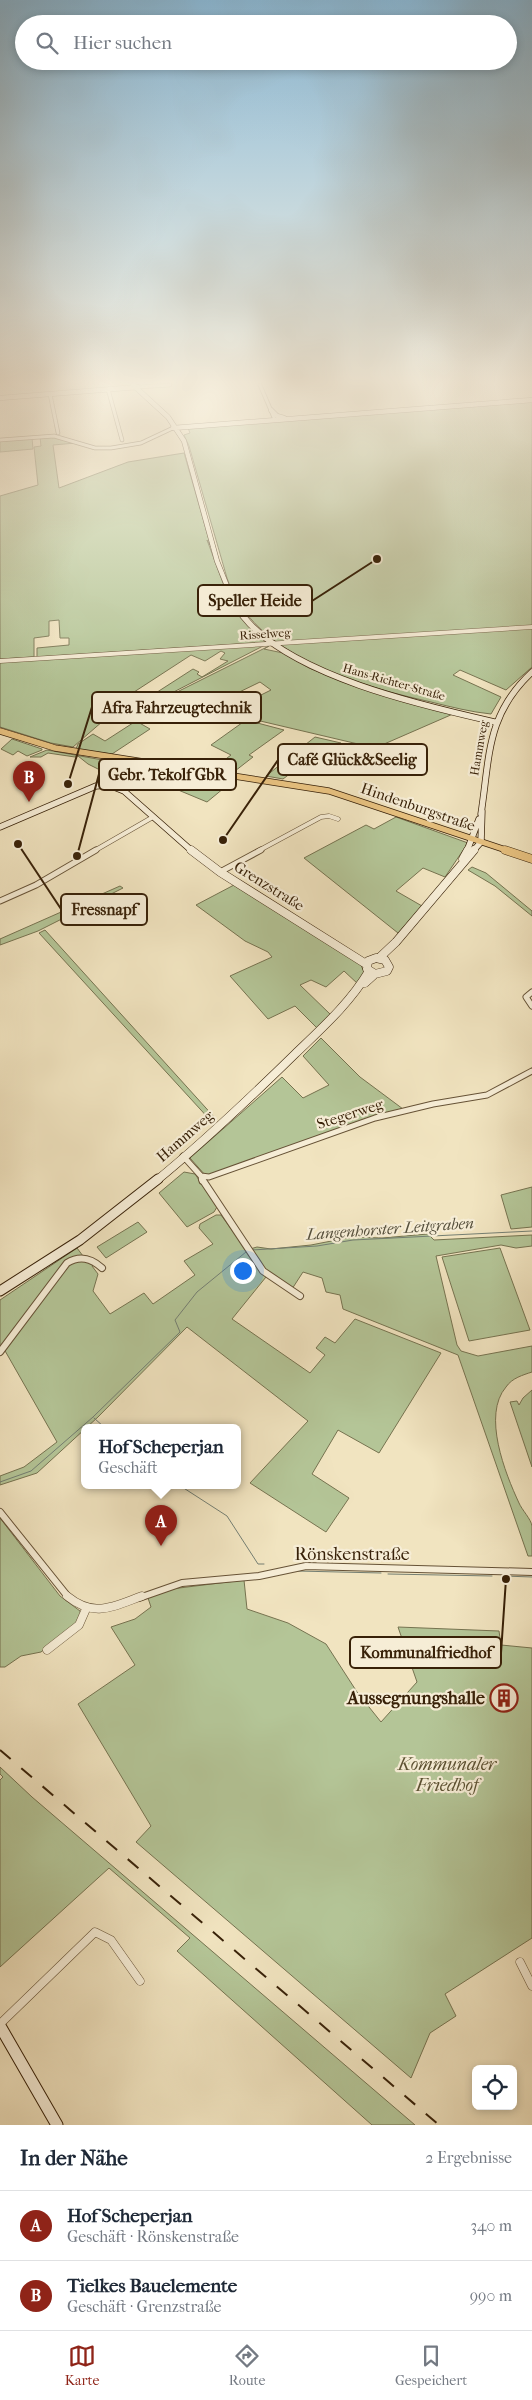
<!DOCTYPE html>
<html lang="de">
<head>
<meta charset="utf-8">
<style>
  body { margin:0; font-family:"IM FELL French Canon",serif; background:#f2f2f3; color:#1f2937 }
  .controls { position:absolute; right:15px; bottom:15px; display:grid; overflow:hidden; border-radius:8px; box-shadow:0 2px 8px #0003 }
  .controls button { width:45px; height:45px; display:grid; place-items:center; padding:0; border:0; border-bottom:1px solid #e0e1e3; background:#fff; color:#1f2937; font:25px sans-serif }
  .you { position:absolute; left:242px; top:1270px; width:18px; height:18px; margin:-12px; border:4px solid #fff; border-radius:50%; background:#1a73e8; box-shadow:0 0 0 8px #1a73e833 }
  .badge { display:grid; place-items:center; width:32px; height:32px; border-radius:50%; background:#8f2418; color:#fff; font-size:16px; font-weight:700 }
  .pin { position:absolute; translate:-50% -41px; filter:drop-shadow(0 1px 2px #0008) }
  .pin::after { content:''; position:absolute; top:26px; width:18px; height:15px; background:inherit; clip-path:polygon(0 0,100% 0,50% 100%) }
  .popup { position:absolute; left:81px; top:1424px; width:160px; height:65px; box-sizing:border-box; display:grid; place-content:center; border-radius:8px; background:#fff; filter:drop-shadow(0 1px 4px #0005); font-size:16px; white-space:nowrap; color:#747a83 }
  .popup b { font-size:19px; color:#1f2937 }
  .popup::after { content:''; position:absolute; left:50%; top:100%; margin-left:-10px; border:10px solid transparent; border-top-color:#fff }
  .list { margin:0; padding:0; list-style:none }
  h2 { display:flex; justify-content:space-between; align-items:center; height:65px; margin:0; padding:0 20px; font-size:21px }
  h2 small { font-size:16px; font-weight:400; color:#747a83 }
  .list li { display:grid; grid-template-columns:32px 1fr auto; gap:15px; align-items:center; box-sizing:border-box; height:70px; padding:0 20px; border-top:1px solid #e0e1e3 }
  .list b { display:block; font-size:19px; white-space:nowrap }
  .list p { margin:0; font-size:16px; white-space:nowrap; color:#747a83 }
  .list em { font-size:16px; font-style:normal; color:#747a83 }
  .icon { flex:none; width:28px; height:28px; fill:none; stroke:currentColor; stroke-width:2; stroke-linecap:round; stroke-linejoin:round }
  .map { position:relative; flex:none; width:532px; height:2125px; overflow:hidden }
  .search { position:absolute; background:#fff; box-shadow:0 2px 8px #0003; left:15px; right:15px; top:15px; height:55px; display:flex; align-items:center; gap:12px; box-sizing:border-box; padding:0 18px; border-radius:28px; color:#747a83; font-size:19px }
  .sheet { height:205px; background:#fff }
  nav { display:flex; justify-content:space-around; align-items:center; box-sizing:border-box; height:70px; border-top:1px solid #e0e1e3; background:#fff; font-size:14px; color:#747a83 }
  nav a { display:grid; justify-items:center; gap:2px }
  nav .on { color:#8f2418 }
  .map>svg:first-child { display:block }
  .green { fill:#b4c597; stroke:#767350 }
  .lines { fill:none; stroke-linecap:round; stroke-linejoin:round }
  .stream { stroke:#747f73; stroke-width:1 }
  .street-far4-casing { stroke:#665236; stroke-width:4.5 }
  .street-far3-casing { stroke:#665236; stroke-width:5 }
  .street-far2-casing { stroke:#665236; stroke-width:7 }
  .street-far1-casing { stroke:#665236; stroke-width:8 }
  .street-casing { stroke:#665236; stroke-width:9 }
  .secondary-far4-casing { stroke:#382108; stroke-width:5.5 }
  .secondary-far3-casing { stroke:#382108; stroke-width:7 }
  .secondary-far2-casing { stroke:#382108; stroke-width:9 }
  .secondary-far1-casing { stroke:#382108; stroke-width:11 }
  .secondary-casing { stroke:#382108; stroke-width:13 }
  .primary-far1-casing { stroke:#382108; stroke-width:7 }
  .primary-casing { stroke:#382108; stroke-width:9 }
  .street-far4 { stroke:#f6edd6; stroke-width:3 }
  .street-far3 { stroke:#f6edd6; stroke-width:4 }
  .street-far2 { stroke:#f6edd6; stroke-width:5 }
  .street-far1 { stroke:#f6edd6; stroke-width:6 }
  .street { stroke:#f6edd6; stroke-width:8 }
  .secondary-far4 { stroke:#f6edd6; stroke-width:4.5 }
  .secondary-far3 { stroke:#f6edd6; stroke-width:5.5 }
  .secondary-far2 { stroke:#f6edd6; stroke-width:8 }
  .secondary-far1 { stroke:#f6edd6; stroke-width:9 }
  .secondary { stroke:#f6edd6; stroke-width:11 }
  .primary-far1 { stroke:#e8c280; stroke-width:5.5 }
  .primary { stroke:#e8c280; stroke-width:8 }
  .rail { stroke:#382108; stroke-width:2; stroke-dasharray:14 14; stroke-linecap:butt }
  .labels { text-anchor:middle; stroke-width:4.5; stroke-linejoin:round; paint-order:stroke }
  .far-street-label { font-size:12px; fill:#382108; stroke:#f6edd6 }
  .street-label { font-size:15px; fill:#382108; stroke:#f6edd6 }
  .water-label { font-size:16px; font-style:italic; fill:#56503d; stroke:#f6edd6 }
  .near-street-label { font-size:18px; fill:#382108; stroke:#f6edd6 }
  .near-poi-label { font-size:18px; font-weight:bold; fill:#382108; stroke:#f6edd6; text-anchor:end }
  .near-park-label { font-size:18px; font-style:italic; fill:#5d5233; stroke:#f6edd6 }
  .leader { fill:none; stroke:#382108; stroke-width:2 }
  .callout-dot { fill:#382108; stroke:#f6edd6; stroke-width:2 }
  .callout { fill:#f6edd6; stroke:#382108; stroke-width:2 }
  .callout-label { font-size:16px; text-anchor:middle; font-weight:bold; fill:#382108 }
</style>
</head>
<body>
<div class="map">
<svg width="532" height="2125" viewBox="0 0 532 2125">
  <rect width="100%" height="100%" fill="#f1e4c0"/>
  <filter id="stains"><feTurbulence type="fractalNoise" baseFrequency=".004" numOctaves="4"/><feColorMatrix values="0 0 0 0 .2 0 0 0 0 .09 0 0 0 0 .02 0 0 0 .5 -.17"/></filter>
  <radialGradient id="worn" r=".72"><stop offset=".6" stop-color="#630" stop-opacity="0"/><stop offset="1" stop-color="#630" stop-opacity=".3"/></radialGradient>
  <path class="green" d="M532,400V667L506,690L460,670L453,675L501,697L491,714C471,712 451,707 431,702C359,686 253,656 227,578L189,446L184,435L190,433L188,428Z
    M40,437H54L76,443L53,445L59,488L128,462L184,453L211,547L207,540L230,602L269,642L37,657V648L69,645V638H60L59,620L49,621V636L34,638V657L0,659V496L38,485L34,447L41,446Z
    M32,438L33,449L0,452V441Z
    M265,645L160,699L148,698L193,669L199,672L197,674L202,677L228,661L220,659L225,653L221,651L205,661L191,655L94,718L99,721H103L73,747L51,743L0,727V662Z
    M269,646L264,649L283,653L309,668L354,686L453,714L375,748L222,712L242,701L245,703L271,690L260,682L227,698L229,699L235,696L240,700L224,710L204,709L212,705L207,701L215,697L210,694L187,705L161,700Z
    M147,699L165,702L144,715L132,709Z
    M246,720L284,730L249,755L253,757L235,771L214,768L231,755L211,745Z
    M136,721L150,729L112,754L76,749L78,744L93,734L105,741Z
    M315,737L341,743L303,764L283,779L266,776Z
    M12,739L42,749V750L27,756L18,751L13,755L1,749Z
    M47,750L136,766C129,768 127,765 120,765C113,765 106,767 100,770L88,764L78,756L75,757L48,753L41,757H30Z
    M196,773L235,779L207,802L171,787L188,781Z
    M396,817L468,843L445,877L423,868L396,891L422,906L398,933L304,858L366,825L374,829Z
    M472,867L486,873L532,911V916L495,886L468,870Z
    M234,885L359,961L365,974L358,984L344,971L326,987L311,980L300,985L330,1014L317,1028L295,1006L268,1019L230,976L272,957L268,952L245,941L196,905Z
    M120,886L123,888L38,931L0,945V939Z
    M45,930L215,1118L211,1121L39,933Z
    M321,1038L360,1077L403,1109L206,1176L190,1158L282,1077L303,1098L329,1085L303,1056Z
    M184,1172L195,1174L217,1207L214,1212L187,1227L159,1193Z
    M532,1187V1227L511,1229L501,1195Z
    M216,1215H221L266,1277L232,1319L310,1373L325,1355L316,1348L325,1337L335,1343L355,1319L441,1353L379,1453L338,1430L312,1474L349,1498L326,1532L250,1483L308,1421L187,1327L98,1417L37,1473L0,1485V1476L24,1467L57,1442L4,1349L69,1263L76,1259L94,1264L92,1266L98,1274L93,1291L110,1314L144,1293L153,1304L195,1275L184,1261L213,1244L199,1228L200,1224Z
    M138,1222L147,1232L106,1258L97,1247Z
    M428,1234L434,1240L532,1235V1246L516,1248L501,1245L436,1256L457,1345L461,1351L478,1356L532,1346V1372C523,1375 512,1378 506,1387C482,1415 505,1473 519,1503C522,1510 531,1519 532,1526C532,1535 532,1547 532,1556H528L458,1355L343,1309L340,1295L326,1292L322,1278L303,1272L292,1289L266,1274L250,1249L257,1247L271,1249L311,1245L352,1237L382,1238Z
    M77,1248L83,1256L69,1259L0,1348V1300Z
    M500,1248L530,1330L469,1341L442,1257Z
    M532,1390V1467L510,1402L517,1401L519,1405L523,1398Z
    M0,1518L60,1596L80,1611L81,1615L77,1623L41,1652L21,1656L5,1667H0Z
    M244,1580L247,1609L288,1623L326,1644L357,1692L381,1722L417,1682L398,1627L499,1631L501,1645L532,1648V1938L445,1994L456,2016L430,2033L411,2078L136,1842L151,1826L78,1704L135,1665L111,1627L135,1619L151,1607L148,1598L171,1589Z
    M0,1767L32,1797L415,2125H372L177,1951L190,1938L109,1868L0,1967V1780L3,1777L0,1774Z"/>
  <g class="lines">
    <path class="stream" d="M252,1250L317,1246L353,1240L532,1231
      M94,1418L104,1427
      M0,1482L31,1471L93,1417L180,1332L175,1320L197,1292L246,1252
      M179,1485L227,1516L258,1564H264
      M297,1571L381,1573
      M388,1574L492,1576
      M503,1576L532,1577"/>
    <g class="street-far4-casing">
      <path id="street-far4" d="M260,385L275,420
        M138,387L170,385
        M108,389L122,440
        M50,394L58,433
        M0,440L54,436L95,448H111L141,443L173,428"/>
    </g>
    <g class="street-far3-casing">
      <path id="street-far3" d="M0,661L532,627
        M94,851L153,817
        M258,851L321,817L329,816L338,819"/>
    </g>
    <g class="street-far2-casing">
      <path id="street-far2" d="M220,872L261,850
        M0,901L36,885L96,850
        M532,992L526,997L532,1006
        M183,1156L201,1176L209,1177L375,1118L433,1104L487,1095L532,1071
        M201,1176L202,1181"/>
    </g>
    <g class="street-far1-casing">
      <path id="street-far1" d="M202,1179L263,1271L300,1296
        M0,1352L67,1263C80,1255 91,1258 102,1268
        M0,1512L69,1598
        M139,1598L182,1583L259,1576L306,1566L532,1572"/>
    </g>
    <g class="street-casing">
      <path id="street" d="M67,1596C94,1618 112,1607 142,1596
        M47,1650L79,1625L86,1609
        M520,1962L532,1986
        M0,2024L95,1932L111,1940L140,1981"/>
    </g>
    <g class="secondary-far4-casing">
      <path id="secondary-far4" d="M133,385L168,417L184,441L217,561L229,591
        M0,398L138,387
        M271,410L277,416L284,418
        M173,428L532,400"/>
    </g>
    <g class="secondary-far3-casing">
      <path id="secondary-far3" d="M228,590C233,598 237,608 243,616C290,676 424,706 495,722
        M481,814C490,756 486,715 532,672
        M0,827L96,786L109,785L124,791L192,851
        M467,851L479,819
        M473,851L481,842L482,811"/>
    </g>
    <g class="secondary-far2-casing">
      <path id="secondary-far2" d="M191,850L220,872L366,964
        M463,859L468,850
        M376,958L385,960L389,967L387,971L375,974L367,969L368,961Z
        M379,958L396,942L474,850
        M365,983L375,974
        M156,1181C205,1141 250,1098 295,1054C322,1028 350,1003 369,971"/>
    </g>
    <g class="secondary-far1-casing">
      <path id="secondary-far1" d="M0,1291L80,1240L158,1179"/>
    </g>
    <g class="secondary-casing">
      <path id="secondary" d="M0,2026L57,2125"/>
    </g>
    <g class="primary-far1-casing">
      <path id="primary-far1" d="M0,731L55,748L329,791L509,851"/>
    </g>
    <g class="primary-casing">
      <path id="primary" d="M505,850L532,859"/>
    </g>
    <use href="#street-far4" class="street-far4"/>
    <use href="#street-far3" class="street-far3"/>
    <use href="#street-far2" class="street-far2"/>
    <use href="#street-far1" class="street-far1"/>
    <use href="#street" class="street"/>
    <use href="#secondary-far4" class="secondary-far4"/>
    <use href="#secondary-far3" class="secondary-far3"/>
    <use href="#secondary-far2" class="secondary-far2"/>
    <use href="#secondary-far1" class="secondary-far1"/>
    <use href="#secondary" class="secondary"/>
    <use href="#primary-far1" class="primary-far1"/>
    <use href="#primary" class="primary"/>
    <path class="rail" d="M0,1750L439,2125"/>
  </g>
  <linearGradient id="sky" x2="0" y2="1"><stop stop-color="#89b8d6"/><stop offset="0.56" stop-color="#f9f3e3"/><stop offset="1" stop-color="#f9f3e3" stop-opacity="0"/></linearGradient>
  <rect width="532" height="682" fill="url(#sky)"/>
  <defs>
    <g id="building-ring" transform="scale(1.4375)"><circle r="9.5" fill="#f6edd6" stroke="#8f2418" stroke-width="1.5"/><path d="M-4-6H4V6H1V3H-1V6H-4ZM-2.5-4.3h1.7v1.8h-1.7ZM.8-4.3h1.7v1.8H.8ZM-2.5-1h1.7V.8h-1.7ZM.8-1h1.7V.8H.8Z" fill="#8f2418"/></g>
  </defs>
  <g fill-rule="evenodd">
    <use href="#building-ring" x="504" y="1698"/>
  </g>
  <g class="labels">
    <g class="far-street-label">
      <text transform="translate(265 634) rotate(-4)" y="4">Risselweg</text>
      <text transform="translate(394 682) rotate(16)" y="4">Hans-Richter-Straße</text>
      <text transform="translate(479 748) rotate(-80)" y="4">Hammweg</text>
    </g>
    <g class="street-label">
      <text transform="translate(418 807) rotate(19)" y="5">Hindenburgstraße</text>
      <text transform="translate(269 886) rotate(32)" y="5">Grenzstraße</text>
      <text transform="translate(350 1114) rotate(-18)" y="5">Stegerweg</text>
      <text transform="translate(185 1136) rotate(-41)" y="5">Hammweg</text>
    </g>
    <g class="water-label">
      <text transform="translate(390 1228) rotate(-4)" y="6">Langenhorster Leitgraben</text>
    </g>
    <g class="near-street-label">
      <text x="352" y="1560">Rönskenstraße</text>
    </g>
    <g class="near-poi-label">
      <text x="485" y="1704">Aussegnungshalle</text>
    </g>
    <g class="near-park-label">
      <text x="447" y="1770">Kommunaler<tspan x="447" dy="21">Friedhof</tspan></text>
    </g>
  </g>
  <path class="leader" d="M377 559L312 601M68 784L92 707M223 840L278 760M77 856L99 774M18 844L61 909M506 1579L501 1653"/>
  <g class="callout-dot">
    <circle cx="377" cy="559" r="5"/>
    <circle cx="68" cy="784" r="5"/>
    <circle cx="223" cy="840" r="5"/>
    <circle cx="77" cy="856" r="5"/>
    <circle cx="18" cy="844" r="5"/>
    <circle cx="506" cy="1579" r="5"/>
  </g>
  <g class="callout">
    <rect x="198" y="585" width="114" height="31" rx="5"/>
    <rect x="92" y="692" width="169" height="31" rx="5"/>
    <rect x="278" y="744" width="149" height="31" rx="5"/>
    <rect x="99" y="759" width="137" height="31" rx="5"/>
    <rect x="61" y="894" width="86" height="31" rx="5"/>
    <rect x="350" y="1637" width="151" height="31" rx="5"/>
  </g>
  <g class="callout-label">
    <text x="255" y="606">Speller Heide</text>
    <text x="177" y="713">Afra Fahrzeugtechnik</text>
    <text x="352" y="765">Café Glück&amp;Seelig</text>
    <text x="167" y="780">Gebr. Tekolf GbR</text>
    <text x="104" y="915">Fressnapf</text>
    <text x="426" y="1658">Kommunalfriedhof</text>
  </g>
  <rect width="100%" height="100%" filter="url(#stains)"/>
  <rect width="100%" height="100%" fill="url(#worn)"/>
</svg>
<div class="controls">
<button><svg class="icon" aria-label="locate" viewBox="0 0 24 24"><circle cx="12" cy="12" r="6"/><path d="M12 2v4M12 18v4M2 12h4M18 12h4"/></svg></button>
</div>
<div class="you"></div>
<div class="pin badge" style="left:161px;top:1546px">A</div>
<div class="popup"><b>Hof Scheperjan</b>Geschäft</div>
<div class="pin badge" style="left:29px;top:802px">B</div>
<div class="search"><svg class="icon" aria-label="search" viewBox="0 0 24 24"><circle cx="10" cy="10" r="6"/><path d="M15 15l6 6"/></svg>Hier suchen</div>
</div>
<section class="sheet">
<h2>In der Nähe<small>2 Ergebnisse</small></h2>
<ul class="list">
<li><span class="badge">A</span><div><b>Hof Scheperjan</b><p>Geschäft · Rönskenstraße</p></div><em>340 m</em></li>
<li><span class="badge">B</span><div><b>Tielkes Bauelemente</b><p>Geschäft · Grenzstraße</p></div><em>990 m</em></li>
</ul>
</section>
<nav>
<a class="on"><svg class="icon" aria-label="map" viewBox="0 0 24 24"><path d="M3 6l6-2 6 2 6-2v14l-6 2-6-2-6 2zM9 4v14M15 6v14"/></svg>Karte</a>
<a><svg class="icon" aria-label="directions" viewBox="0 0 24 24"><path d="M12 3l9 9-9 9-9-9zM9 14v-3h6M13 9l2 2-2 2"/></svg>Route</a>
<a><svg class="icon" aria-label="saved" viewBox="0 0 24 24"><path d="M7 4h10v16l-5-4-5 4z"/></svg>Gespeichert</a>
</nav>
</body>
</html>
